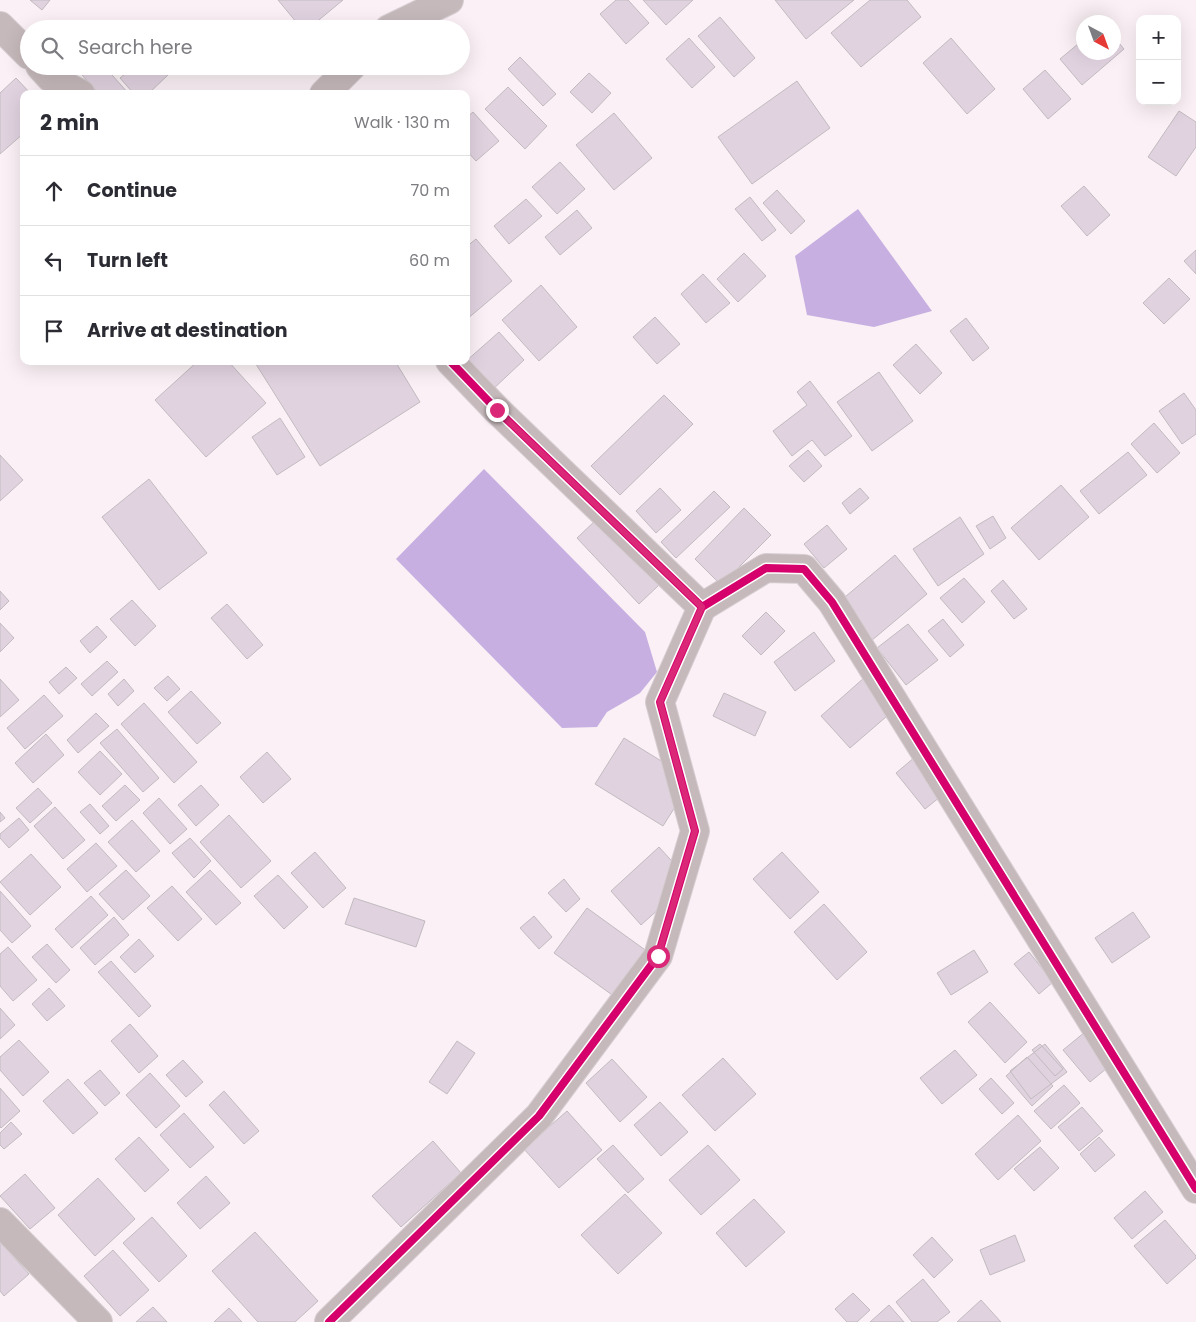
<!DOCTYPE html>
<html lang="en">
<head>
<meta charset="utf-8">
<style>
  body { margin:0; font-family:Poppins,sans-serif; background:#f7f7f7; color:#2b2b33 }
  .controls { position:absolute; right:15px; top:15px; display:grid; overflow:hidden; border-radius:10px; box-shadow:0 5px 20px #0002 }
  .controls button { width:45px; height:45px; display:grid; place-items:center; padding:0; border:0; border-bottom:1px solid #e1e1e2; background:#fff; color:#2b2b33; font:25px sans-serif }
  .compass { position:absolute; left:1076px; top:15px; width:45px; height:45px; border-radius:50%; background:#fff; box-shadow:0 5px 20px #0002; rotate:139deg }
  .stop { position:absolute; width:15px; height:15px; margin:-11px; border:4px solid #db2777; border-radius:50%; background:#fff }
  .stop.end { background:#db2777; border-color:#fff; box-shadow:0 1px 5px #0008 }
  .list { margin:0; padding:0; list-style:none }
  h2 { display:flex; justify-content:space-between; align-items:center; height:65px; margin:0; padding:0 20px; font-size:21px }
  h2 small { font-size:16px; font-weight:400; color:#7c7c81 }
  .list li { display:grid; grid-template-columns:32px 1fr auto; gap:15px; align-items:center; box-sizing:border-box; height:70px; padding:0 20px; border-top:1px solid #e1e1e2 }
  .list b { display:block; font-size:19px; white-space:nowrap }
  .list em { font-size:16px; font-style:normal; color:#7c7c81 }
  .icon { flex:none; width:28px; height:28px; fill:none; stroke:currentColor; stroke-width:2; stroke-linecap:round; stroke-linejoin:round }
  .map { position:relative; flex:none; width:1196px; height:1322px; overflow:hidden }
  .search { position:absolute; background:#fff; box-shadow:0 5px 20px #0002; left:20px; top:20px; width:450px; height:55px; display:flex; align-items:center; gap:12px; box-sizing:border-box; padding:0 18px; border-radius:28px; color:#7c7c81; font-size:19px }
  .panel { position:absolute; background:#fff; box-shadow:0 5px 20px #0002; left:20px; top:90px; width:450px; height:275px; border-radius:10px }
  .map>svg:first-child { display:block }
  .water { fill:#c7b0e1 }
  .building { fill:#e1d2e0; stroke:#c1bbbf }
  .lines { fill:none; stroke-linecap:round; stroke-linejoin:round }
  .minor-casing { stroke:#d6ced2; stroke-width:30 }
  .minor { stroke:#c6b9bb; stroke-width:28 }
  .cycleway-casing { stroke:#fff; stroke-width:11 }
  .cycleway { stroke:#d6006c; stroke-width:8 }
  .route { stroke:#db2777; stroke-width:6 }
</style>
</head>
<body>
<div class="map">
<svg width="1196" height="1322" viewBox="0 0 1196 1322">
  <rect width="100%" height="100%" fill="#faf0f5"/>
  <path class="water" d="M858,209L932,311L874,327L807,315L795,256Z
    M484,469L645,632L657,672L640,693L607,712L597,727L562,728L396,559Z"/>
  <path class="building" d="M30,0H50L42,10Z
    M278,0H343L308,29H302Z
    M616,0H628L649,23L626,44L600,14Z
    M643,0H693L666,25Z
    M775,0H854L806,39Z
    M870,0H907L921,17L861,67L831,33Z
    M720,17L755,58L734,77L698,36Z
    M1114,37L1124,49L1082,85L1060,59L1084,39V52H1114Z
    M689,38L715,67L692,88L666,59Z
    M951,38L995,89L967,114L923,63Z
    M520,57L556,94L543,106L508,69Z
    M74,66H104L129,94H99Z
    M134,66H160L168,75L148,94H134L120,78Z
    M1045,70L1071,99L1048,119L1023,89Z
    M589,73L611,93L592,113L570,92Z
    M16,78L31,94H24V133L0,154V93Z
    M797,81L830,128L752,184L718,137Z
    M508,87L547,126L525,149L485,109Z
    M1179,111L1196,122V147L1176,176L1148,157Z
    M473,112L499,141L476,161L466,150V118Z
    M614,113L652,158L614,190L576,145Z
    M560,162L585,189L557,214L532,187Z
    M1084,186L1110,215L1087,236L1061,206Z
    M777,190L805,221L791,234L763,203Z
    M750,197L776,230L762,241L735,209Z
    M526,199L542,216L509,244L494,226Z
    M577,210L592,228L560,255L545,237Z
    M476,239L512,281L466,320V247Z
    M1196,250V274L1184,261Z
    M744,253L766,276L738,302L717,279Z
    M703,274L730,303L706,323L681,294Z
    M1169,278L1190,299L1164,324L1143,303Z
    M541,285L577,327L539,361L502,320Z
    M655,317L680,344L657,364L633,337Z
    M966,318L989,348L973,361L950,331Z
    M499,332L524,360L491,391L465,362Z
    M916,344L942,373L920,394L893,365Z
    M198,361H228L266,403L206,457L155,400Z
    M254,361H395L420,402L320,466Z
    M879,372L913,421L872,451L837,402Z
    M810,381L852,436L825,456L812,440L792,456L773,431L807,405L797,392Z
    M1184,393L1196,410V434L1182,444L1159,411Z
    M664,395L693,424L620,495L591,466Z
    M280,418L305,457L277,475L252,437Z
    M1154,423L1180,453L1157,473L1131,444Z
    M808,450L822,466L804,482L789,466Z
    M1128,452L1147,475L1099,514L1080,491Z
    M0,455L23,480L0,501Z
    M149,479L207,553L159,590L102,517Z
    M1061,485L1089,517L1039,560L1011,528Z
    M660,488L681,510L656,533L636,511Z
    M860,488L869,498L850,514L842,503Z
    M714,491L730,507L676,558L661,542Z
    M744,508L771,535L721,585L695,559Z
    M993,516L1006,538L990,549L976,526Z
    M960,517L984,554L938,586L913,549Z
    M597,519L659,585L639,604L577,538Z
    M827,525L847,549L824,568L804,544Z
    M895,555L927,594L871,641L839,602Z
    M964,578L985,602L962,623L940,598Z
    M1003,580L1027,609L1014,619L991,591Z
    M0,591L9,601L0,610Z
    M132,600L156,626L135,646L110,619Z
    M227,604L263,645L247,659L211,618Z
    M766,612L785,631L761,655L742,636Z
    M943,619L964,645L950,657L928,631Z
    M0,623L14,638L0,652Z
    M908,624L938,660L906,685L877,648Z
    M97,626L107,637L90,653L80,641Z
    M814,632L835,661L795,691L774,662Z
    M107,661L118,672L92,696L81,684Z
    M66,667L77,678L59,694L49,682Z
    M168,676L180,689L167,701L154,688Z
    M865,677L894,710L850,748L821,716Z
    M0,679L19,700L0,717Z
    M124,679L134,691L118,706L108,694Z
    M191,691L221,723L197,744L168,712Z
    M724,693L766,712L755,736L713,716Z
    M44,695L63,716L25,749L7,728Z
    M144,703L197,762L174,783L121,724Z
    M96,713L109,726L78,753L67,740Z
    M117,729L159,778L143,792L100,743Z
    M46,734L64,755L33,783L15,763Z
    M624,738L692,780L663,826L595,784Z
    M100,751L122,774L100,795L78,772Z
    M267,752L291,779L263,803L240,777Z
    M915,757L945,793L925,809L896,773Z
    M125,785L140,800L116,821L102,806Z
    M201,785L219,805L196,826L178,805Z
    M38,788L52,803L30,823L16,808Z
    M159,798L187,829L170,844L143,813Z
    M90,804L109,826L100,834L80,812Z
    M55,807L85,840L63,859L34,826Z
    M0,812L5,818L0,822Z
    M229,815L271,861L241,888L200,842Z
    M19,818L29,830L9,848L0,838V834Z
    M132,820L160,851L136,872L108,842Z
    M190,838L211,861L194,878L172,853Z
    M96,843L117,866L87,892L67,869Z
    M659,847L690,881L641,925L611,891Z
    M315,852L346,888L323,908L291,873Z
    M782,852L819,892L790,919L753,879Z
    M31,854L61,887L30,915L0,882Z
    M126,870L150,896L123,920L99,894Z
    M210,870L241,903L216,925L186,892Z
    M278,875L308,907L284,929L254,896Z
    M564,879L580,899L566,912L548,893Z
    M172,886L202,919L178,941L147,908Z
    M0,891L31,926L12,943L0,930Z
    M91,896L108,915L72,948L55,929Z
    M354,898L425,921L416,947L345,924Z
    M824,904L867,952L837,980L794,932Z
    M587,908L648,952L615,997L554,953Z
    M1133,912L1150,937L1112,963L1095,938Z
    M534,916L552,937L539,949L520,928Z
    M114,917L129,935L95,965L80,948Z
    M139,939L154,956L135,973L120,957Z
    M47,944L70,970L56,983L32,957Z
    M8,947L37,980L13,1001L0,986V954Z
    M974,950L988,972L951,995L937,973Z
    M1029,952L1053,982L1039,994L1014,964Z
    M111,961L151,1006L139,1017L98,972Z
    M49,988L65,1006L47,1021L32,1004Z
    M990,1002L1027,1042L1005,1063L968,1022Z
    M0,1008L15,1025L0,1039Z
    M130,1024L158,1056L139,1073L111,1041Z
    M1085,1032L1112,1064L1090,1082L1063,1050Z
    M19,1040L49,1072L23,1096L0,1070V1057Z
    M457,1041L475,1053L447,1094L429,1082Z
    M1040,1044L1063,1069L1055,1076L1032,1050Z
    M1045,1044L1067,1072L1031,1099L1010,1071Z
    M955,1050L977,1075L942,1104L920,1078Z
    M1027,1057L1053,1086L1032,1106L1006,1076Z
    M723,1058L756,1094L715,1131L682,1095Z
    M612,1059L647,1097L620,1122L586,1083Z
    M183,1060L203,1082L186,1097L166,1075Z
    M100,1070L120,1093L105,1106L84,1083Z
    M150,1073L180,1106L156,1128L126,1095Z
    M991,1078L1014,1103L1002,1114L979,1089Z
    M68,1079L98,1113L73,1134L43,1101Z
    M1064,1085L1080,1103L1051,1129L1034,1111Z
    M0,1088L20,1111L1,1128L0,1127Z
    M224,1091L259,1131L244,1144L209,1105Z
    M660,1102L688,1132L661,1156L634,1125Z
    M1082,1107L1103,1131L1079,1151L1058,1127Z
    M567,1111L602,1150L559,1188L524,1149Z
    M184,1113L214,1147L190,1168L160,1135Z
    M1018,1115L1041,1141L998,1180L975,1154Z
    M11,1122L22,1134L4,1149L0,1145V1133Z
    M139,1137L169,1170L145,1192L115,1159Z
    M1099,1137L1115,1155L1095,1172L1080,1154Z
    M433,1141L461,1173L401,1227L372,1196Z
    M613,1145L644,1179L628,1193L597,1159Z
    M708,1145L740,1180L701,1215L669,1180Z
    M1040,1147L1059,1168L1034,1191L1014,1169Z
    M25,1174L55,1208L30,1229L0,1196Z
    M206,1176L230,1203L200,1229L177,1203Z
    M98,1178L135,1219L95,1256L58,1215Z
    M1145,1191L1163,1212L1132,1239L1114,1218Z
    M625,1194L662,1233L618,1274L581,1235Z
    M754,1199L785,1232L746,1267L716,1233Z
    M152,1217L187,1256L159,1282L123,1243Z
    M1165,1220L1196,1256V1258L1167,1284L1134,1246Z
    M255,1232L318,1301L295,1322H258L212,1271Z
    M1015,1235L1025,1261L990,1275L980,1250Z
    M932,1237L953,1260L934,1278L913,1255Z
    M0,1242L29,1274L4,1296L0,1291Z
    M113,1250L149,1290L120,1316L84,1276Z
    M923,1279L950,1312L937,1322H912L896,1302Z
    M853,1293L870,1310L857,1322H847L835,1309Z
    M981,1300L1001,1322H957Z
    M889,1305L904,1322H870Z
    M153,1307L167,1322H136Z
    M229,1308L242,1322H214Z"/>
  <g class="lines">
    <g class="minor-casing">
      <path id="minor" d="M0,26L29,55
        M389,29L449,0
        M40,66L51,78L81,94
        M324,94L352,66
        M702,607L766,568L804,569L832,602L1196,1189
        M0,1222L98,1322
        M329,1322L539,1116L658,956L695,831L660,702L702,607L497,410L450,361"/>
    </g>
    <use href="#minor" class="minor"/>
    <g class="cycleway-casing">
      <path id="cycleway" d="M702,607L766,568L804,569L832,602L1196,1189
        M329,1322L539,1116L658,956L695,831L660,702L702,607L497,410L450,361"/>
    </g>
    <use href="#cycleway" class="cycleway"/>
  </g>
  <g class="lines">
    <path class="route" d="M497,410L702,607L660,702L695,831L658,956"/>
  </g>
</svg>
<div class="controls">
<button>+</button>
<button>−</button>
</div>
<svg class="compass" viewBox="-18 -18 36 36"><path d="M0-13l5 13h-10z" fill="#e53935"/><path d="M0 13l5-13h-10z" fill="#7c7c81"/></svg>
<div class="stop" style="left:658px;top:956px"></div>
<div class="stop end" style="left:497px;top:410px"></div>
<div class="search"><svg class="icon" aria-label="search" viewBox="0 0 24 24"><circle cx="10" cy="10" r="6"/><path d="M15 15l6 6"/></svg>Search here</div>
<section class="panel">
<h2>2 min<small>Walk · 130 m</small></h2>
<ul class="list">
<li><svg class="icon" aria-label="ahead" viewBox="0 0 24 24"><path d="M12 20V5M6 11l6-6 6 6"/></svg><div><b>Continue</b></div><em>70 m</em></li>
<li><svg class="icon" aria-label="left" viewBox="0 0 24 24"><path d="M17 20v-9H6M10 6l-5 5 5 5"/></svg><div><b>Turn left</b></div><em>60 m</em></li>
<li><svg class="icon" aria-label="arrive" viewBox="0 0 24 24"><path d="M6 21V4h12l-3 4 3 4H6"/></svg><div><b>Arrive at destination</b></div></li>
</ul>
</section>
</div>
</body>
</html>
